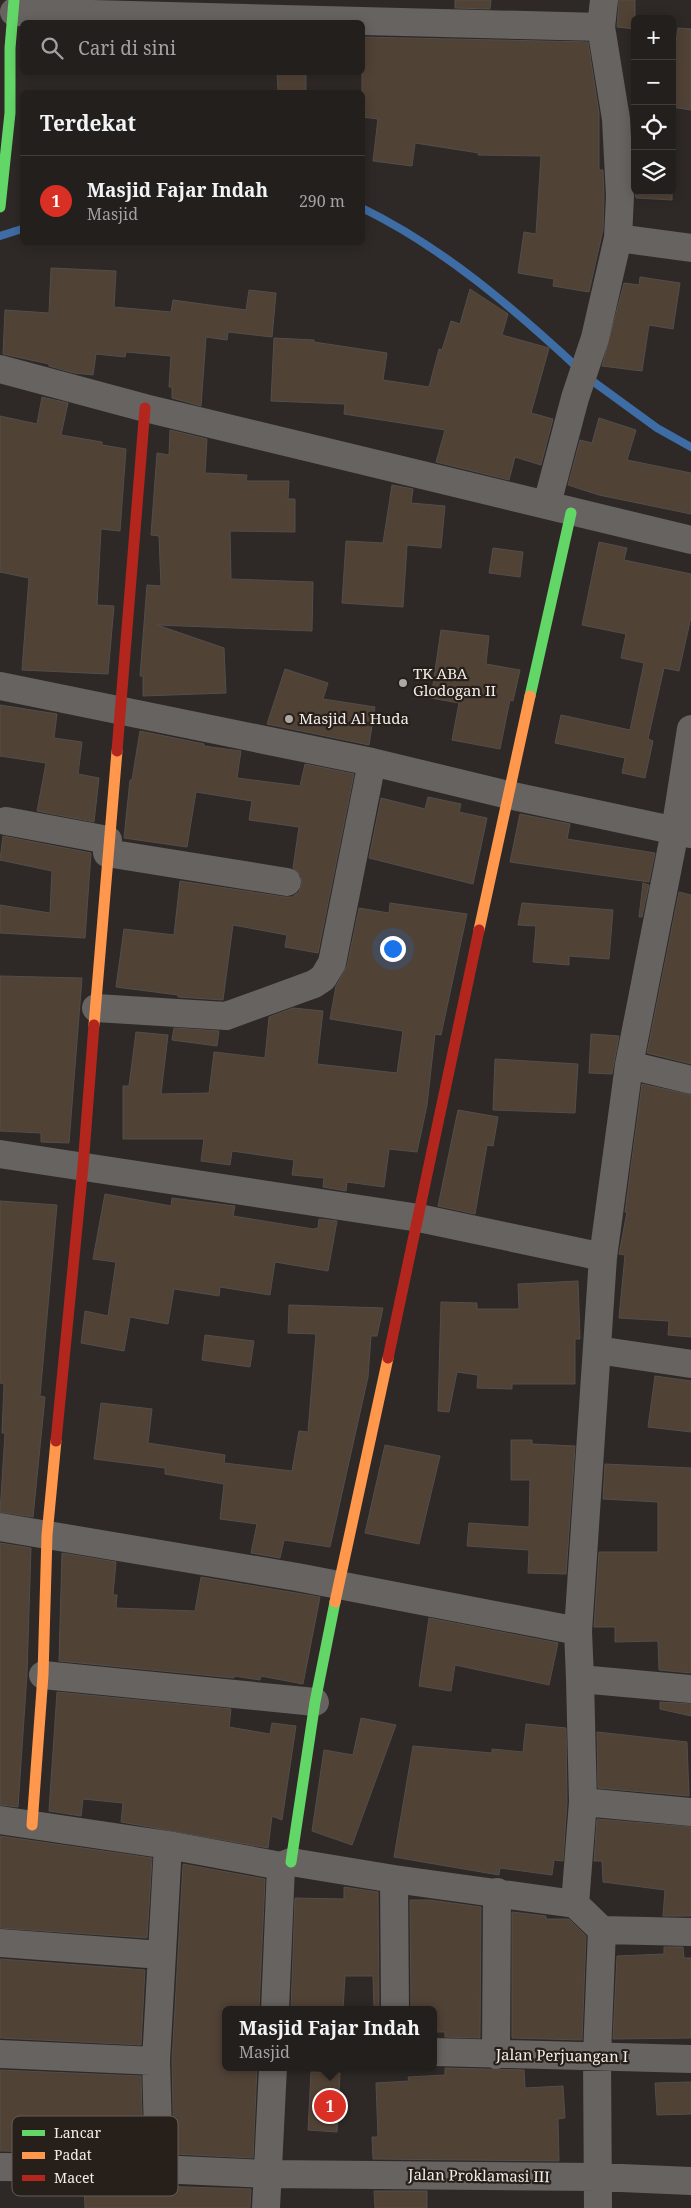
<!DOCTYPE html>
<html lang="id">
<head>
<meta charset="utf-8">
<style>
  body { margin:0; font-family:"Noto Serif",serif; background:#2a2725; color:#f1f3f6 }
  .controls { position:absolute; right:15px; top:15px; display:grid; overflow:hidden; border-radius:8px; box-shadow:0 2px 12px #0003 }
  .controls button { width:45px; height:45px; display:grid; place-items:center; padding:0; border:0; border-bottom:1px solid #3f3d3b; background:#221f1c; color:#f1f3f6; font:25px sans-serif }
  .you { position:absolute; left:392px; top:948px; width:18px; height:18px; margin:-12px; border:4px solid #fff; border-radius:50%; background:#1a73e8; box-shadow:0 0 0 8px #1a73e833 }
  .badge { display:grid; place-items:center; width:32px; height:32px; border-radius:50%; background:#d93025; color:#fff; font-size:16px; font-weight:700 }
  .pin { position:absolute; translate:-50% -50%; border:2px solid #fff; box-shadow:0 1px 5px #0006 }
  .popup { position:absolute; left:222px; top:2006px; width:215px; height:65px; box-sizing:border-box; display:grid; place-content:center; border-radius:8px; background:#221f1c; filter:drop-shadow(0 1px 4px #0005); font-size:16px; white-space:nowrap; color:#a2a2a3 }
  .popup b { font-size:19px; color:#f1f3f6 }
  .popup::after { content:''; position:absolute; left:50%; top:100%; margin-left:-10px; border:10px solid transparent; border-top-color:#221f1c }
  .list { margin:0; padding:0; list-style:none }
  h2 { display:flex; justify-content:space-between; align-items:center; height:65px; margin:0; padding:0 20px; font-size:21px }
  h2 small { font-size:16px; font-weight:400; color:#a2a2a3 }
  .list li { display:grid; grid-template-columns:32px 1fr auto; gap:15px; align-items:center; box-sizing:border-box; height:90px; padding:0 20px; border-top:1px solid #3f3d3b }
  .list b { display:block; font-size:19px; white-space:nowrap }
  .list p { margin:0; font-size:16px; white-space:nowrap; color:#a2a2a3 }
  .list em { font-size:16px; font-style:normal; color:#a2a2a3 }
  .icon { flex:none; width:28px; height:28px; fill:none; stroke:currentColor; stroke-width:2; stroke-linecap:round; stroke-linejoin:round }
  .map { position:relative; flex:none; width:691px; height:2208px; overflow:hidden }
  .search { position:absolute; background:#221f1c; box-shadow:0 2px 12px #0003; left:20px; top:20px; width:345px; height:55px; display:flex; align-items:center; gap:12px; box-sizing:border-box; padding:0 18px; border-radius:8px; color:#a2a2a3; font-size:19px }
  .panel { position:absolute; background:#221f1c; box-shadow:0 2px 12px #0003; left:20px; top:90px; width:345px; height:155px; border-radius:8px }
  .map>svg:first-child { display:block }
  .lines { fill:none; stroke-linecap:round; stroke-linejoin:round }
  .stream { stroke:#3e6da5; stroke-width:8 }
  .building { fill:#514236; stroke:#524e4b }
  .street { stroke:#666360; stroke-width:28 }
  .fast { stroke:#63d668; stroke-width:11 }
  .slow { stroke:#ff974d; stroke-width:11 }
  .jam { stroke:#b3261e; stroke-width:11 }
  .poi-dot { fill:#aea8a5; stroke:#271f19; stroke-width:2 }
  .labels { text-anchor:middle; stroke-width:4.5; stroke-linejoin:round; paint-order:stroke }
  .poi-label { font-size:15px; fill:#f3ede9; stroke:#271f19; text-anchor:start }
  .street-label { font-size:15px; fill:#f3ede9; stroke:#271f19 }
  .key { fill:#271f19; stroke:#645d57; stroke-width:1 }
  .key-label { font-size:14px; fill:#f3ede9 }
</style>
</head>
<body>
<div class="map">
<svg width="691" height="2208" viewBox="0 0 691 2208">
  <rect width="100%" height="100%" fill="#2e2926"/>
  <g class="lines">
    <path class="stream" d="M362,208C444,248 513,308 579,369
      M0,236L22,229
      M587,377L657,428L691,447"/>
  </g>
  <path class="building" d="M455,0H491L490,9L455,8Z
    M619,0H635V29L617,27Z
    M678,28L691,29V110L672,107V69Z
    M362,37L588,42L599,113V170H603L604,196L603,230L589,292L553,286L554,279L518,273L524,232L536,234L541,156L478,155L479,153L415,143L412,166L373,161L378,119L362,117Z
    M277,72H306V92H278Z
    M635,191H672V200L636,198Z
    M51,268L116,271L114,307L171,312L173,300L246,310L249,290L276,293L272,337L228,332L227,340L206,337L201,406L172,398V387H169L171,356L126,352L125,357L96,354L93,375L74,373L49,366V364L3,354L5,310L49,313Z
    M640,277L680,283L673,329L649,325L642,371L602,366L624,283L639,285Z
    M470,289L508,314L502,335L549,348L531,413L553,419L541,465L515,457L509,480L436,462L445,430L344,414L345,404L271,401L274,338L314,340V342L387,353L383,380L429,387L439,349L442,350L451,321L460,324Z
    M42,397L68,403L61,435L102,442V445L126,449L120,531L101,529L97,605L114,606L108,674L22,670L29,578L0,572V416L37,424Z
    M599,418L636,430L627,460L691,473V514L599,495L568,485L580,440L592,443Z
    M170,430L207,439L205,473L247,475L246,481H289L288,499H295V532L230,531L231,579L313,582L312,631L157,625L224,648L226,693L143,696V676H140L147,585L161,586L159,536L151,535L157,453L169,455Z
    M392,485L413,489L411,503L445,506L441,548L407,545L403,607L342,603L346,541L383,543Z
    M599,542L627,548L624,560L691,574V617L679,671L664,668L648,739L653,741L645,778L622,773L625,758L555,743L561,715L630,730L644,663L621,658L626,634L582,625Z
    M493,548L523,552L520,577L489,573Z
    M441,630L489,636L486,664L520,670L513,701L510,700L500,749L452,740L459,703L431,698Z
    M285,669L328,683L323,699L375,707L369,745L267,724Z
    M0,705L57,714L54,738L82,742L78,774L99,778L94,822L37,811L46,763L0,756Z
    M140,731L204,744V746L241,751L237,778L300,786L305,764L354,774L318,953L285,947L287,935L233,925L223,1000L178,997V995L116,987L124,929L174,935L180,881L285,897H292L299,892L302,884L301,876L293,868L299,827L249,820L252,801L196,792L187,847L124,838L130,780H132Z
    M428,797L461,804L459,812L487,818L473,884L369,858L381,798L425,809Z
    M520,814L570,824L567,839L655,853L649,882L510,862Z
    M3,836L91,853L85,938L0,933V905L50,913L52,871L0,860Z
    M643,883L649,885L642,917H639Z
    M679,892L691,895V1064L647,1053Z
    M390,903L467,914L441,1035L435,1034L427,1105L417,1152L389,1149L384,1187L347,1182L346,1191L323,1187L324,1178L292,1175L294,1160L232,1151L230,1165L201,1161L204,1139H123V1086H129L136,1032L168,1035L161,1094L209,1093L214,1052L265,1058L269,1017L293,1008L323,1011L317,1064L397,1073L403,1031L330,1019L336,986L347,966L359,908L389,913Z
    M522,903L613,910L609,959L569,956V965L533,962L536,926L518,925Z
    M0,976L82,978L69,1143L41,1142V1133L0,1131Z
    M174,1028L219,1031L217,1046L172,1040Z
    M591,1034L619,1036L612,1074L589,1073Z
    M495,1059L578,1064L575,1113L493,1110Z
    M642,1084L691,1095V1337L668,1335L669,1321L619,1318L625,1255L619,1254L627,1212H625Z
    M458,1110L498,1117L493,1146L487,1145L475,1214L438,1206Z
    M105,1194L171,1206L172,1198L235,1206L233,1216L313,1229L318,1228L319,1219L337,1221L328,1271L275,1262L270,1295L220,1287L219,1296L174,1289L168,1324L130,1317L124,1351L81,1343L85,1311L108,1316L116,1262L93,1259Z
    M0,1201L57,1205L40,1396L45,1397L33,1517L0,1512L5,1433H2L4,1384L0,1383Z
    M578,1281L580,1339H575V1384H512V1389L477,1388L478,1375L457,1372L449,1412L438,1411L441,1302L477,1303V1309H519L518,1284Z
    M289,1305L383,1308L377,1336H371L368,1377L330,1547L284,1540L280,1558L251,1553L257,1524L220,1519L224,1484L165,1474V1468L94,1459L101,1403L152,1409L148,1443L225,1455L224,1463L292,1471L299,1431L308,1432L316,1334L288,1333Z
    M205,1335L254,1341L250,1367L202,1360Z
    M655,1376L691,1381V1432L648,1427Z
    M511,1440H532V1444L575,1446L566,1574L528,1573L529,1550L467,1546L469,1523L529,1527L530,1480H511Z
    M385,1445L440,1456L419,1544L365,1533Z
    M605,1464L691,1468V1673L659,1670L658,1641L615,1642V1627H594L599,1552H658V1502L603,1499Z
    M0,1543L31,1548L27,1674L18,1807L0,1805Z
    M62,1553L116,1562L113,1595H117L116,1608L195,1611L201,1577L320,1597L303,1684L261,1676L260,1680L234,1676V1678L59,1661Z
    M429,1618L558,1643L549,1685L455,1665L451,1691L419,1686Z
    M57,1692L231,1709L229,1727L270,1734L272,1723L296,1726L282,1820L272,1816L268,1848L121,1822L123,1803L83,1799L81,1816L49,1811Z
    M660,1702L691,1704V1716L660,1709Z
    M361,1718L396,1725L352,1845L312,1831L324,1750L353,1755Z
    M526,1724L566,1728L567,1802L563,1861L554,1860L552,1875L500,1868L499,1875L394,1857L413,1746L492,1753V1749L523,1752Z
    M597,1732L687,1742L689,1796L598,1788Z
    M597,1819L691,1827V1916H663L665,1890L603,1882L602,1861H594Z
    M0,1836L152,1858L147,1938L0,1928Z
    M183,1864L265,1879L259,2010H226V2067H257L253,2158L174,2154L172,2061Z
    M344,1887L378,1892L379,2009H374L373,1976H345L343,2010H291L295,1898L344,1899Z
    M410,1900H430L481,1907L480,2038L445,2037V2032H434V2010H411Z
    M512,1912L546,1916V1919H569L586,1936L582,2040L512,2038Z
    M664,1947H683L684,1958H691V2038L613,2039L617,1956L664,1954Z
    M0,1959L145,1970L141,2045L0,2038Z
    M445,2068L524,2070L525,2088L563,2086L565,2118L558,2119L559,2161L373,2159L372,2137H378L376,2083L409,2081L408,2077L445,2075Z
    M0,2070L141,2076L143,2153L0,2151Z
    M311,2072L340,2073L337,2132L308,2130Z
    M691,2082V2114L657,2115L655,2083Z
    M84,2184L251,2189L250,2208H85Z
    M374,2191H427V2208H375Z"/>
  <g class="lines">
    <path class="street" d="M14,12L601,27L604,0
      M618,238L691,248
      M0,369L145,408L691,540
      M547,504L575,398L595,338L618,238L620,196L616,119L601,27
      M0,686L372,762L508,795L691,834
      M6,821L108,840
      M107,853L287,882
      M96,1008L226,1016L314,984L323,978L332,963L372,762
      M629,1065L691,1080
      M0,1154L419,1218L603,1257
      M597,1350L691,1364
      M0,1527L297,1577L578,1631L580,1679L691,1689
      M578,1631L603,1257L629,1065L675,831L691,729
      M43,1675L315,1702
      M583,1802L691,1812
      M0,1820L168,1845L281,1866L291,1862L394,1879L575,1904L583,1802L580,1679
      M394,1879L395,2010
      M575,1904L602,1930L597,2056L598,2208
      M602,1930L691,1932
      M0,1943L161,1955
      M275,2010L281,1866
      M434,2052L691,2059
      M0,2054L156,2061
      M496,2055L497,1892
      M0,2167L159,2169L268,2174L598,2177L691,2181
      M159,2169L156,2061L168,1845
      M266,2208L273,2067"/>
    <path class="fast" d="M0,207L10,113V48L14,0
      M530,696L571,513
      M291,1862L315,1702L335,1602"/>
    <path class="slow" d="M479,930L530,696
      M94,1025L117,751
      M335,1602L388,1358
      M32,1825L43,1675L47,1535L56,1441"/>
    <path class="jam" d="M117,751L145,408
      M388,1358L479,930
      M56,1441L83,1166L94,1025"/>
  </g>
  <g class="poi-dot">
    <circle cx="403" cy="683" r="5"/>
    <circle cx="289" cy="719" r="5"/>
  </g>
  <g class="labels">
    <g class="poi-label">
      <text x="413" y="679">TK ABA<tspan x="413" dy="17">Glodogan II</tspan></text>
      <text x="299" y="724">Masjid Al Huda</text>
    </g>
    <g class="street-label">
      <text transform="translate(562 2056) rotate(1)" y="5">Jalan Perjuangan I</text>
      <text transform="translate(479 2176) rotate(1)" y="5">Jalan Proklamasi III</text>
    </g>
  </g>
  <rect x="12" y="2116" width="166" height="80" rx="8" class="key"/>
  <rect x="22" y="2130" width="23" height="6" fill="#63d668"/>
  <rect x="22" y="2152" width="23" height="7" fill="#ff974d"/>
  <rect x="22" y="2175" width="23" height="6" fill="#b3261e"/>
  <g class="key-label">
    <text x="54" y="2138">Lancar</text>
    <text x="54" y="2160">Padat</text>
    <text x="54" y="2183">Macet</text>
  </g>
</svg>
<div class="controls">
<button>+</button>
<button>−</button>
<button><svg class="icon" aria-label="locate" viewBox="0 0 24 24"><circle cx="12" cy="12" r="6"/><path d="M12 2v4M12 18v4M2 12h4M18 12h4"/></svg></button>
<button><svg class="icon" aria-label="layers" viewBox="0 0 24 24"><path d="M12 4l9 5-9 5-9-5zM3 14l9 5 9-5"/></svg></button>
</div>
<div class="you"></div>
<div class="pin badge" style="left:330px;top:2106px">1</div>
<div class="popup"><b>Masjid Fajar Indah</b>Masjid</div>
<div class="search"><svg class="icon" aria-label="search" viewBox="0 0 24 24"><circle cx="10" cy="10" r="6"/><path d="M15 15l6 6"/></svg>Cari di sini</div>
<section class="panel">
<h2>Terdekat<small></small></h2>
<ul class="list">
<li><span class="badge">1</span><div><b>Masjid Fajar Indah</b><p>Masjid</p></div><em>290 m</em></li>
</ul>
</section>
</div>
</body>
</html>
